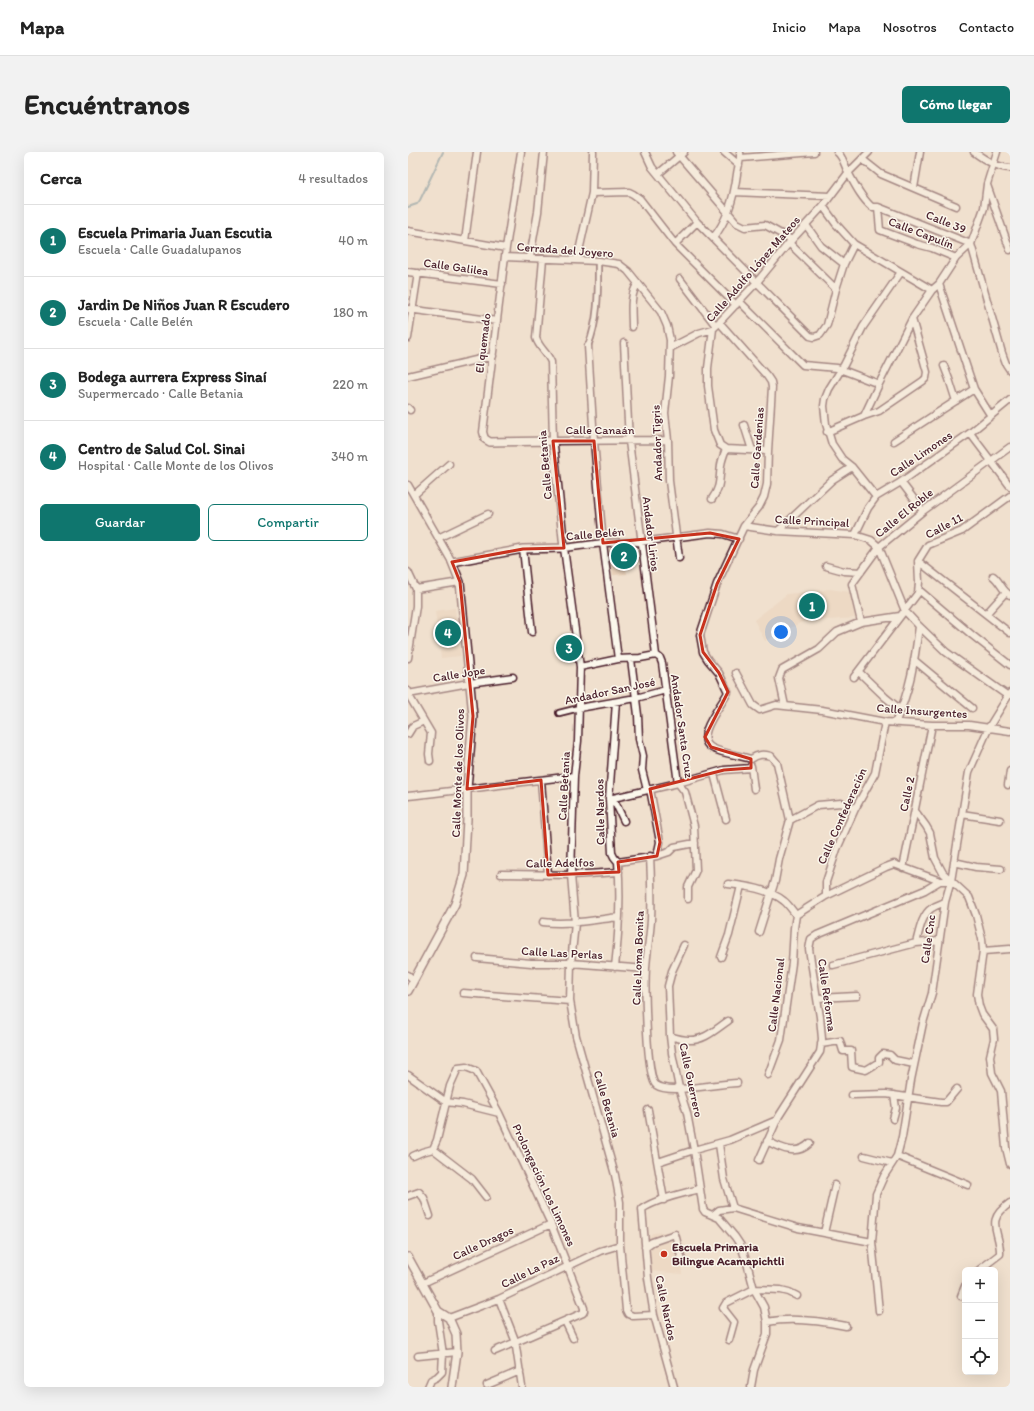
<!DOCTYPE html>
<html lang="es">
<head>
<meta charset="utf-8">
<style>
  body { margin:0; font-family:Itim,sans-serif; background:#f2f2f2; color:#222 }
  .controls { position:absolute; right:12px; bottom:12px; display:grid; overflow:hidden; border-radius:6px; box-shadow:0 4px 16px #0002 }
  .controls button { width:36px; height:36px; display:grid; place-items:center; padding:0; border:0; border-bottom:1px solid #e0e0e0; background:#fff; color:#222; font:20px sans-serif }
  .you { position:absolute; left:373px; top:480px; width:14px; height:14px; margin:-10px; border:3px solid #fff; border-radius:50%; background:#1a73e8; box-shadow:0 0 0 6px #1a73e833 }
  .badge { display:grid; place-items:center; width:26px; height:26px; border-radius:50%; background:#0f766e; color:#fff; font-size:13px; font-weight:700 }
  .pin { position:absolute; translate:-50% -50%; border:2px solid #fff; box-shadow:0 1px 4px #0006 }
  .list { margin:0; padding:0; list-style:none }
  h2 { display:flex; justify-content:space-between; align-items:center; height:52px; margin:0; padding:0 16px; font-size:17px }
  h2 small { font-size:13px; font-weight:400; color:#767676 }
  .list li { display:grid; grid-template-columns:26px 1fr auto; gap:12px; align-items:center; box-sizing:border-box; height:72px; padding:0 16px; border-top:1px solid #e0e0e0 }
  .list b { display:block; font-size:15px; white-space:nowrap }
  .list p { margin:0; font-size:13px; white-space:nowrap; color:#767676 }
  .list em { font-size:13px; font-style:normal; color:#767676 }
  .actions { display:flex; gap:8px; padding:12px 16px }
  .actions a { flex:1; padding:9px 0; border:1px solid #0f766e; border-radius:6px; text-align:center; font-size:14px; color:#0f766e }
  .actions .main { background:#0f766e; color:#fff }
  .icon { flex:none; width:22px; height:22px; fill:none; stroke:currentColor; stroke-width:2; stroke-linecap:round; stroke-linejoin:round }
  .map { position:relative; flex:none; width:602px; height:1235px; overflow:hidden; border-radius:6px }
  header { display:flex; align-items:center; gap:24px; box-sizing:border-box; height:56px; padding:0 20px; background:#fff; border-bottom:1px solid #e0e0e0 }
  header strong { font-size:19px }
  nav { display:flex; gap:22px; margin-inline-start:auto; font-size:14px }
  .intro { display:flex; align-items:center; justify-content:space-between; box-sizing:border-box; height:96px; padding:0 24px }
  h1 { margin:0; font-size:28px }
  .button { padding:10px 18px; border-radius:6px; background:#0f766e; color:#fff; font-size:14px; font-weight:700 }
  main { display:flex; gap:24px; padding:0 24px }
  aside { flex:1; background:#fff; border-radius:6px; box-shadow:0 4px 16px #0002 }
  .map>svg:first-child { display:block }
  .built { fill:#e8d0b9 }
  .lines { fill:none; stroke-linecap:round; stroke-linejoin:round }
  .stream { stroke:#678692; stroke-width:2 }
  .pedestrian-casing { stroke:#4a1f2b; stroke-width:8 }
  .minor-casing { stroke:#4a1f2b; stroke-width:9 }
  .tertiary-casing { stroke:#4a1f2b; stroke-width:10 }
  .pedestrian { stroke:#fbf7ec; stroke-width:4.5 }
  .minor { stroke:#fbf7ec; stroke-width:6 }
  .tertiary { stroke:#fbf7ec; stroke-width:7 }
  .marked { fill:none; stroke:#c8321e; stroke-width:3; stroke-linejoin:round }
  .poi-dot { fill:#c8321e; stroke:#fbf7ec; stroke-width:1.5 }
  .labels { text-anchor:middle; stroke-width:3; stroke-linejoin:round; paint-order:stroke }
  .street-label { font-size:12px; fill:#4a1f2b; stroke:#fbf7ec }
  .poi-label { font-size:12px; font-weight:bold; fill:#4a1f2b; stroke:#fbf7ec; text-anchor:start }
</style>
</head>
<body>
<header>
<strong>Mapa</strong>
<nav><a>Inicio</a><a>Mapa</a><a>Nosotros</a><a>Contacto</a></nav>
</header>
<div class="intro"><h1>Encuéntranos</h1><a class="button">Cómo llegar</a></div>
<main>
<aside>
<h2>Cerca<small>4 resultados</small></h2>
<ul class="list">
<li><span class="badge">1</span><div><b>Escuela Primaria Juan Escutia</b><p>Escuela · Calle Guadalupanos</p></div><em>40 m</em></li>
<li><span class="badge">2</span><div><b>Jardin De Niños Juan R Escudero</b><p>Escuela · Calle Belén</p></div><em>180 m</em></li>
<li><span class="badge">3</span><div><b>Bodega aurrera Express Sinaí</b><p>Supermercado · Calle Betania</p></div><em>220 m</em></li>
<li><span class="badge">4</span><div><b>Centro de Salud Col. Sinai</b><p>Hospital · Calle Monte de los Olivos</p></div><em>340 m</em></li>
</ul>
<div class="actions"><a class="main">Guardar</a><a>Compartir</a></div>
</aside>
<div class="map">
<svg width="602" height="1235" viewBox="0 0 602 1235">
  <rect width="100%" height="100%" fill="#f0e0ce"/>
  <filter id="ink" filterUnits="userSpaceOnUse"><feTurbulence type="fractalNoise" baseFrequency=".025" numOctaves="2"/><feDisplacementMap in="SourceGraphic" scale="8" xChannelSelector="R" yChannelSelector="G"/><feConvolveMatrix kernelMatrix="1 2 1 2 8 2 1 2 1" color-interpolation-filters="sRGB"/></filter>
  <g filter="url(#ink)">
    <path class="built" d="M229,393L231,411L217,412L219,422L205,423L201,396Z
      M422,437L442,440L447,466L394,470L357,489L346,468L379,442Z
      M47,456L53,504L33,506L27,459Z
      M269,1079L274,1122L242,1119L240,1085L245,1081Z"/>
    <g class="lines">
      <path class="stream" d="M0,55L9,52L12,48L35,0"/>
      <g class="pedestrian-casing">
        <path id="pedestrian" d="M180,194C191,167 190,137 190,109
          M151,561L171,556"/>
      </g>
      <g class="minor-casing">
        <path id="minor" d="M237,0L244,15L289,70L402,184L406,185L412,183L419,173L428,137L436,112L446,92
          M268,0L329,71L337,75L357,73L384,88
          M316,0L331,13
          M429,0C435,4 437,15 441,22C447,33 454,47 464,55H470L563,92L594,201L598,212L602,218
          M566,0C577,8 588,15 602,16
          M333,6L406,0
          M454,7L473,22L548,54
          M250,22L276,0
          M579,33L602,98
          M506,36L512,0
          M326,40L422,44
          M184,41L221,40L225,42L232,47L267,92L328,153
          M415,54L428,72L446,92L524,138
          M470,55L472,78L509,92L524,96L548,106
          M398,73L413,94L436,112
          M0,79L98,96
          M305,86C320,68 326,45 329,22C330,14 333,8 332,0
          M57,89L69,0
          M381,91L428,137
          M267,92L289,70
          M97,105L190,109L211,112L220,119L253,160L259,174L262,188L261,224L257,261L260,288L261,329L271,406
          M122,105L130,60L136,0
          M135,107L128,186C131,196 139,200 143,210L145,289L260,288
          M169,108L184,41L185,0
          M0,120L94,132
          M272,127L308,174
          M531,132L566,237L583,264
          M331,149L395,213L429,216L471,232
          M0,157L89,169
          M311,170L359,224L363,230L364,235L360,299L359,332L356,345L351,355L336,374L309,432L292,483L295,500L300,508L311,521L320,540C315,552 284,586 304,596C316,602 330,603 343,607C350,602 355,602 363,604L369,611L382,668L371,707L367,729L351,780
          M224,175C224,160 221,144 230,131
          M0,186L10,121
          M216,191L221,289L248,503
          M180,194L186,289L195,391L210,507
          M262,196L291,181L305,177
          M536,214L541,227L548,249
          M0,224L85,204
          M0,256L2,258
          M456,264L471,259L515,229L518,226L519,220L504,167
          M336,273L344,298
          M419,280L456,264L471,232L504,167L524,138L531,132L548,106L563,92L576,56L579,32L589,0
          M562,281L602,334
          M77,287L75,280L98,96L113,0
          M486,289L566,237
          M360,299L318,297L312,293L306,278L300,234V216L305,177L349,130L381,91L415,54L440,21L461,0
          M493,330L515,359
          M0,333L44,410
          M6,343L41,312
          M468,345L444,315L434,307L424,292L418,272L416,254L417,247L421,237L436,213L455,175L493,120
          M304,347C313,335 311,327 313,313C314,307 316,302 318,297
          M336,374L370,379L447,383L463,388L471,395L497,459L511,474L538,500L600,544
          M370,379L424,328L444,315
          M447,383L460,356L468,345L493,330L562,281L602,248
          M30,386L80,362
          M115,397L124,480
          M510,409L602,481
          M418,414L436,419L453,420
          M0,420L8,437V454L0,506
          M585,424C592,429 594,439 602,443
          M8,437L52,430
          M511,438L564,483L602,513
          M578,462L597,441
          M453,470L444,432L471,395L515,359L602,295
          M223,507L230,563L231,587L235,604L234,618L239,638
          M506,508L564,556
          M172,515L210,507L232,506L248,503L252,506L254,511L270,631L277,640L286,674L288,718L280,735V747
          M451,520L477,545L493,558
          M328,521L345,553L352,558L368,553L377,554L414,558L477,570L524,573H561L602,579
          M446,525L510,441L511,430L510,409L520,393L554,379L602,344
          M0,539V542L23,581L21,602L22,609
          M0,542L61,531L105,525
          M377,554L371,526L374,518L411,497L429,480L453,470L492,464
          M171,556L228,546L258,538
          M487,571C502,540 507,507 511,474
          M0,582L5,574L16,569
          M343,614L346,637
          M306,622L318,667
          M133,628L140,723
          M600,633L602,619
          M242,637L252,690L249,704
          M0,644C55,638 111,630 166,624
          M201,647L270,631L316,618L343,616
          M201,647L208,652L216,669
          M507,659L518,674L522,681L527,706L535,721L561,745L568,763L574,787L575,799L569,842L571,854L574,862L585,877L586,887L582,904L583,912L584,921L593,939L598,996L602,1012
          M554,662L592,668
          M382,668L410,653L433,651L447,657
          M242,704C243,725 244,747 243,768C242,784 239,800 238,816C237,832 238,926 248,933C262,943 310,931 329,931
          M210,710L249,704L261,700L266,695L287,691
          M546,710L568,715L593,717
          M495,716L524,573
          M93,722L163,723L211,720
          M320,732C338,734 361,737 376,749C380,752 384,758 388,763
          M418,744V730L429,697L447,657L467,621L477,570
          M388,763L418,744L478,715L486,712L532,729H543
          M135,770C161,773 185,768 211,765
          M508,791C511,780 514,762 524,756C528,753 533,752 537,750
          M276,793L264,819L260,834L262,884L264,901L271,936L279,961L286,998L295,1057L297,1060L311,1066L327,1085L333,1094L339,1111L346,1137L356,1155L359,1170V1182L346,1218L343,1235
          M575,799L602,797
          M313,805L321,783L333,734
          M69,806L123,811H163L238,817
          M425,813L508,791L531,789
          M207,815C211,780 213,745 210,710L206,705L204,701L201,647L208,550
          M0,823L6,828
          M55,841L162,849
          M410,846L449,844
          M262,884C268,886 275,888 281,888C296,889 308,877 320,869
          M413,892L432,889L435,899H443L444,915L458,918L471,910V906L475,902L482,903L487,908L506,912
          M0,923L38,950L55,952L91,961
          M360,923L373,888L384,811L386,776L388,763
          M444,943L478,942L533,950H538L549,937
          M240,958L256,1048
          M485,967L488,956L486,943
          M359,989C374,997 389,1004 402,991
          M311,992L316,1027L325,1056
          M25,997L64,1027L78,1045
          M5,1004L14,1000L25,997L29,988L42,934L50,916L58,915L68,919L91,961L143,1072L176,1156V1159L175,1161L87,1199
          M456,1004L484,1011
          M489,1004L560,1033
          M351,1008L369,968
          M250,1010L286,998L322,988L369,968L371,964L412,900L414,887L412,865L401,797L403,787L409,783L517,738L532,729
          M0,1044L11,1040L16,1046L22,1064
          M305,1063L311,1058L325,1056L390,1076L464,1090
          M416,1081L427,1033
          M237,1095L244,1090L267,1082L274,1108
          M571,1118L592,1102C593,1079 575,1070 602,1051
          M15,1131L143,1072
          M553,1144L557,1134
          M91,1147L107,1188L114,1235
          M471,1159L464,1090L468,1042L476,1024L489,1004L494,985L503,928L515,871L524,841L537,750L543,729L561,620L581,575L602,541
          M246,1163L225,1164L220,1162L218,1158L212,1093V1050L207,1023L168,884L162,849L163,811L167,771L163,723L166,624L170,589L172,515L156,396L195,391L233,390L302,381L315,382L331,387
          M41,1166L91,1147L192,1099L212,1093
          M157,1169L165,1186
          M359,1170C385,1165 413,1169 438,1174
          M321,1188L326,1170L315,1156L318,1151L346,1137L373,1138L381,1140L389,1144
          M10,1204L49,1200
          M79,1233L112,1219
          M20,1235L23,1228L29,1225L34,1220L35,1202L30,1169V1159
          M266,1235L246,1163L240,1126L234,1057C248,1047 274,1042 291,1037"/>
      </g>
      <g class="tertiary-casing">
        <path id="tertiary" d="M0,839L47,752L56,723L59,667V637L65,564L52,430L44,410L115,397L156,396L145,289L82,290L77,287
          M0,1105L30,1159L41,1166L48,1182L49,1200L44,1235"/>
      </g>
      <use href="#pedestrian" class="pedestrian"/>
      <use href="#minor" class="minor"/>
      <use href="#tertiary" class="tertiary"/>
    </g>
  </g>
  <path d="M0 0H602V1235H0ZM145,289H186L195,391L302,381L331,387L309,432L292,483L295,500L311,521L320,540L297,585L303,595L343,607V616L316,618L242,637L252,690L249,704L210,710L211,720L140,723L133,628L59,637L65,564L52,430L44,410L115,397L156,396Z" fill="#f0e0ce" fill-opacity=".55" fill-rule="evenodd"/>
  <path class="marked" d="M145,289H186L195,391L302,381L331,387L309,432L292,483L295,500L311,521L320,540L297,585L303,595L343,607V616L316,618L242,637L252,690L249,704L210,710L211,720L140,723L133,628L59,637L65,564L52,430L44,410L115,397L156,396Z"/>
  <circle class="poi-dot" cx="256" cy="1102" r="4"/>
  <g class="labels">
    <g class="street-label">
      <text transform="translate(538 70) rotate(22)" y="4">Calle 39</text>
      <text transform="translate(513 81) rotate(21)" y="4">Calle Capulín</text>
      <text transform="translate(157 98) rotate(4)" y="4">Cerrada del Joyero</text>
      <text transform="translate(48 115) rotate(8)" y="4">Calle Galilea</text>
      <text transform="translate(345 117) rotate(-49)" y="4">Calle Adolfo López Mateos</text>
      <text transform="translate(75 191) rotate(-83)" y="4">El quemado</text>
      <text x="192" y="282">Calle Canaán</text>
      <text transform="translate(249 291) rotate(-92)" y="4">Andador Tigris</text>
      <text transform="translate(349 296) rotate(-86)" y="4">Calle Gardenias</text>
      <text transform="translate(513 302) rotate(-34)" y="4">Calle Limones</text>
      <text transform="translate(137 313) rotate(-95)" y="4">Calle Betania</text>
      <text transform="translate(496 361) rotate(-39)" y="4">Calle El Roble</text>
      <text transform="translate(404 369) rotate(3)" y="4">Calle Principal</text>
      <text transform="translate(536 374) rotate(-28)" y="4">Calle 11</text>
      <text transform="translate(187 382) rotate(-5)" y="4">Calle Belén</text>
      <text transform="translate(243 382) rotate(83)" y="4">Andador Lirios</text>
      <text transform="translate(51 522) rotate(-9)" y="4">Calle Jope</text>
      <text transform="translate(202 539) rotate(-12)" y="4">Andador San José</text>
      <text transform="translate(514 559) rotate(4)" y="4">Calle Insurgentes</text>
      <text transform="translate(274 574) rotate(82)" y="4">Andador Santa Cruz</text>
      <text transform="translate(50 621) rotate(-88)" y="4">Calle Monte de los Olivos</text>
      <text transform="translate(156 634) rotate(-87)" y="4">Calle Betania</text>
      <text transform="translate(499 642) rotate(-78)" y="4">Calle 2</text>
      <text transform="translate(192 660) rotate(-91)" y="4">Calle Nardos</text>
      <text transform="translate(434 664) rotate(-66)" y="4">Calle Confederación</text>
      <text transform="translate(152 711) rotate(-1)" y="4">Calle Adelfos</text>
      <text transform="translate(520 787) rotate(-82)" y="4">Calle Cnc</text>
      <text transform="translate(154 801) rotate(3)" y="4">Calle Las Perlas</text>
      <text transform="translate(230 806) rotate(-88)" y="4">Calle Loma Bonita</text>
      <text transform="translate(368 843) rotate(-83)" y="4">Calle Nacional</text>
      <text transform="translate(419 843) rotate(82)" y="4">Calle Reforma</text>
      <text transform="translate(283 928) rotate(78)" y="4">Calle Guerrero</text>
      <text transform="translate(199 952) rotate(74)" y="4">Calle Betania</text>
      <text transform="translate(136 1033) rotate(65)" y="4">Prolongación Los Limones</text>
      <text transform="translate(75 1091) rotate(-25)" y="4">Calle Dragos</text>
      <text transform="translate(122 1119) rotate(-26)" y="4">Calle La Paz</text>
      <text transform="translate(258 1156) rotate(78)" y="4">Calle Nardos</text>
    </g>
    <g class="poi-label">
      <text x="264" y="1099">Escuela Primaria<tspan x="264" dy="14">Bilingue Acamapichtli</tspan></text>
    </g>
  </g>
</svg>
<div class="controls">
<button>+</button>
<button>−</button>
<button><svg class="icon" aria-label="locate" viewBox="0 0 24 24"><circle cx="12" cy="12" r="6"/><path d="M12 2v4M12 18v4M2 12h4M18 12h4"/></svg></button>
</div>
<div class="you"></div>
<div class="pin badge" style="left:404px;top:454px">1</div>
<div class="pin badge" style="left:216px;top:404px">2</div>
<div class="pin badge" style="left:161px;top:496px">3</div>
<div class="pin badge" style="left:40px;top:481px">4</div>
</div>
</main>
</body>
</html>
